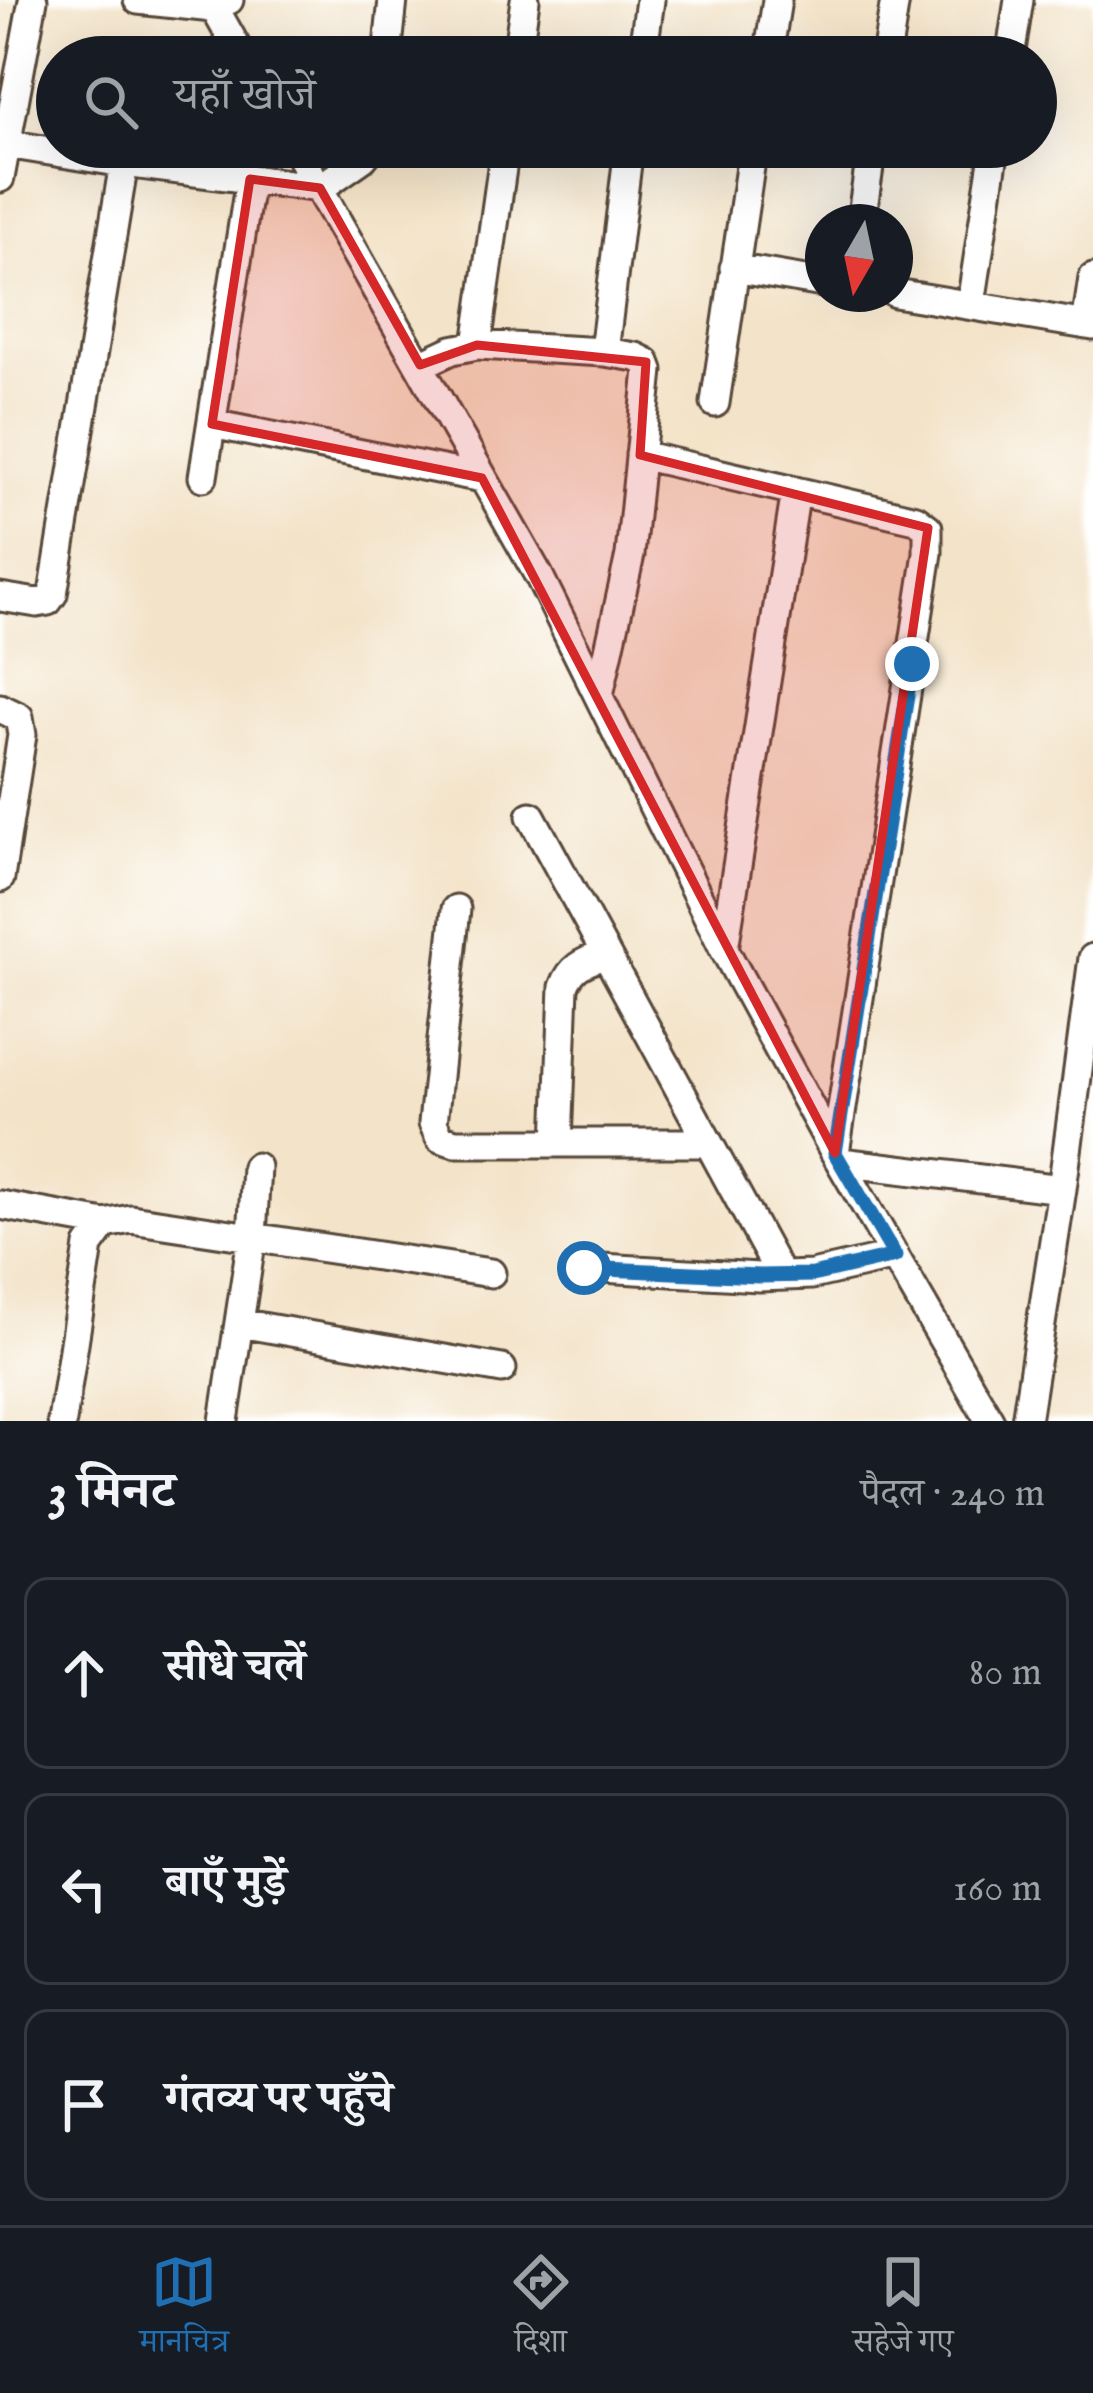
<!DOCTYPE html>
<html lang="hi">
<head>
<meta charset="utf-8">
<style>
  body { margin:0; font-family:"IM FELL English","Noto Serif Devanagari",serif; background:#20242c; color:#f1f3f6 }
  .compass { position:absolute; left:805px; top:204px; width:108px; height:108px; border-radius:50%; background:#171b24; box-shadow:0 12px 48px #0002; rotate:189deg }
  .stop { position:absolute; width:36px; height:36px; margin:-27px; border:9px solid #1f6fb2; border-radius:50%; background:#fff }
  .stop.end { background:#1f6fb2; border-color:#fff; box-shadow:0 3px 12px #0008 }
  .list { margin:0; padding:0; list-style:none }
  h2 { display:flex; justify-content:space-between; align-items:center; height:156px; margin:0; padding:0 48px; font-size:51px }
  h2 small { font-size:39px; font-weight:400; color:#9ea1a6 }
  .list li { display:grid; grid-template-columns:78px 1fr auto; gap:36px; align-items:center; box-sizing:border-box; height:192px; margin:0 24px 24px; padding:0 24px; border:3px solid #363941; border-radius:24px }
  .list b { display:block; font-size:45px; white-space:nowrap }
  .list em { font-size:39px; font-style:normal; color:#9ea1a6 }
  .icon { flex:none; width:66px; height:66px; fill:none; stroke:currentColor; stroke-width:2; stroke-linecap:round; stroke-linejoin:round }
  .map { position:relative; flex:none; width:1093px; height:1421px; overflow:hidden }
  .search { position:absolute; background:#171b24; box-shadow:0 12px 48px #0002; left:36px; right:36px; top:36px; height:132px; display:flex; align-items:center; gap:30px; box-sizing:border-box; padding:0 42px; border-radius:66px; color:#9ea1a6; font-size:45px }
  .sheet { height:804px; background:#171b24 }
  nav { display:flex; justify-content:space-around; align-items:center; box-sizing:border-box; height:168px; border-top:3px solid #363941; background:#171b24; font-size:33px; color:#9ea1a6 }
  nav a { display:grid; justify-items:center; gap:6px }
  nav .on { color:#1f6fb2 }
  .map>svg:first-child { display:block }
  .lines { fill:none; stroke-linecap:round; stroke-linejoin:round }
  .minor-casing { stroke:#574638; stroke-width:33 }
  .minor { stroke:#fff; stroke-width:27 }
  .route { stroke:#1f6fb2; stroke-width:15 }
  .marked { fill:#d62828; fill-opacity:0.2; stroke:#d62828; stroke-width:9; stroke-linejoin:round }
</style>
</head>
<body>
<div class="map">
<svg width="1093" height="1421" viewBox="0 0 1093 1421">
  <rect width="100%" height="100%" fill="#fff"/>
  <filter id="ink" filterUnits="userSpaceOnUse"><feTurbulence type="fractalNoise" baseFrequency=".00833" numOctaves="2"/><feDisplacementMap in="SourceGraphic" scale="24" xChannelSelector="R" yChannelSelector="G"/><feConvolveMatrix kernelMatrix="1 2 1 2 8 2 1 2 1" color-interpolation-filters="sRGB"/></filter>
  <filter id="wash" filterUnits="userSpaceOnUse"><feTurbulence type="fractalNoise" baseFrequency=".004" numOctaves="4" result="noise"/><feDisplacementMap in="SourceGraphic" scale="48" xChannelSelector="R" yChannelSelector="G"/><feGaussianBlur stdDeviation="2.7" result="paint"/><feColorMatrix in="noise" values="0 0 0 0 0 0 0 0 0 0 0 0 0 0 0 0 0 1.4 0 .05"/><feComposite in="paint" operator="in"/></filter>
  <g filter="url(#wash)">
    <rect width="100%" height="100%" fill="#f3e3c8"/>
  </g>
  <g filter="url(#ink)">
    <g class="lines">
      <g class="minor-casing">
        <path id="minor" d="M138,0L213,8L229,0
          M210,0L242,57
          M387,57L393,0
          M517,57L525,0
          M642,57L650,0
          M768,57L777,0
          M886,57L895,0
          M1010,57L1019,0
          M0,143L124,163L53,594L48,601L37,603L0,597
          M295,147L539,576L724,949L835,1153L990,1421
          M124,163L320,188L363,158L372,147
          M0,178L33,0
          M861,222L872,147
          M734,268L823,283
          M895,293L1093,326
          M971,304L995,147
          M1086,325L1093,278
          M477,345L505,147
          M420,365L452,350L477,345L604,352
          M715,403L753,147
          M212,424L482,478
          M640,455L916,519L928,528V553L835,1153
          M203,477L250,179
          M599,695L630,555L649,370L646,362L636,357L604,352L629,147
          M0,708L19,717L22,735L0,878
          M531,816L781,1276
          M456,909L433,1123L440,1138L455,1143H708
          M724,949L796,491
          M558,1143L564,987C572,965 585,962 606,954
          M841,1162L1062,1189
          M0,1205L105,1224
          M584,1267L759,1277L812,1275L895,1256
          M239,1323L502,1369
          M62,1421L89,1246L105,1224L131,1219L491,1273
          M224,1421L252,1237L256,1167
          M1026,1421L1062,1189L1093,958"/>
      </g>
      <use href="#minor" class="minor"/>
    </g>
  </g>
  <g class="lines" filter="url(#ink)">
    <path class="route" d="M584,1268L759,1276L812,1275L895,1256L835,1153L912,664"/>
  </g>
  <path class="marked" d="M250,179L320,188L420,365L477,345L646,362L640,455L928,528L835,1153L482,478L212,424Z"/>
</svg>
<svg class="compass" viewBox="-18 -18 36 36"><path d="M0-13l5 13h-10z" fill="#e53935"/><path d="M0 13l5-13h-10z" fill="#9ea1a6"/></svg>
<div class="stop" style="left:584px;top:1268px"></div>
<div class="stop end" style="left:912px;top:664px"></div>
<div class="search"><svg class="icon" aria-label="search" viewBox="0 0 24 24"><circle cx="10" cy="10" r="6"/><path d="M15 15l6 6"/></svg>यहाँ खोजें</div>
</div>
<section class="sheet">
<h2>3 मिनट<small>पैदल · 240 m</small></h2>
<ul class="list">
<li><svg class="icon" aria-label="ahead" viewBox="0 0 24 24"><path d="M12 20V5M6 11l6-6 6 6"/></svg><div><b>सीधे चलें</b></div><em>80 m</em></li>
<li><svg class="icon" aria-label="left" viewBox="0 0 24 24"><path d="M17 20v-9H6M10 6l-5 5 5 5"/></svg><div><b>बाएँ मुड़ें</b></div><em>160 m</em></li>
<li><svg class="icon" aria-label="arrive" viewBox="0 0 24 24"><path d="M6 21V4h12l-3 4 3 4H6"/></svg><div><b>गंतव्य पर पहुँचे</b></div></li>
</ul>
</section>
<nav>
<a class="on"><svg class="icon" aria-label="map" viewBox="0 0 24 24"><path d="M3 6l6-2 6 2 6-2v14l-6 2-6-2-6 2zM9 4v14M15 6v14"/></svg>मानचित्र</a>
<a><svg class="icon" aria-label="directions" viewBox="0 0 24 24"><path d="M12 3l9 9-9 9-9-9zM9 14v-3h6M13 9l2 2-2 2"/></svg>दिशा</a>
<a><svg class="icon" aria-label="saved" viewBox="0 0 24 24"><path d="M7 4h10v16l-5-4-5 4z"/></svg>सहेजे गए</a>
</nav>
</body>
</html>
